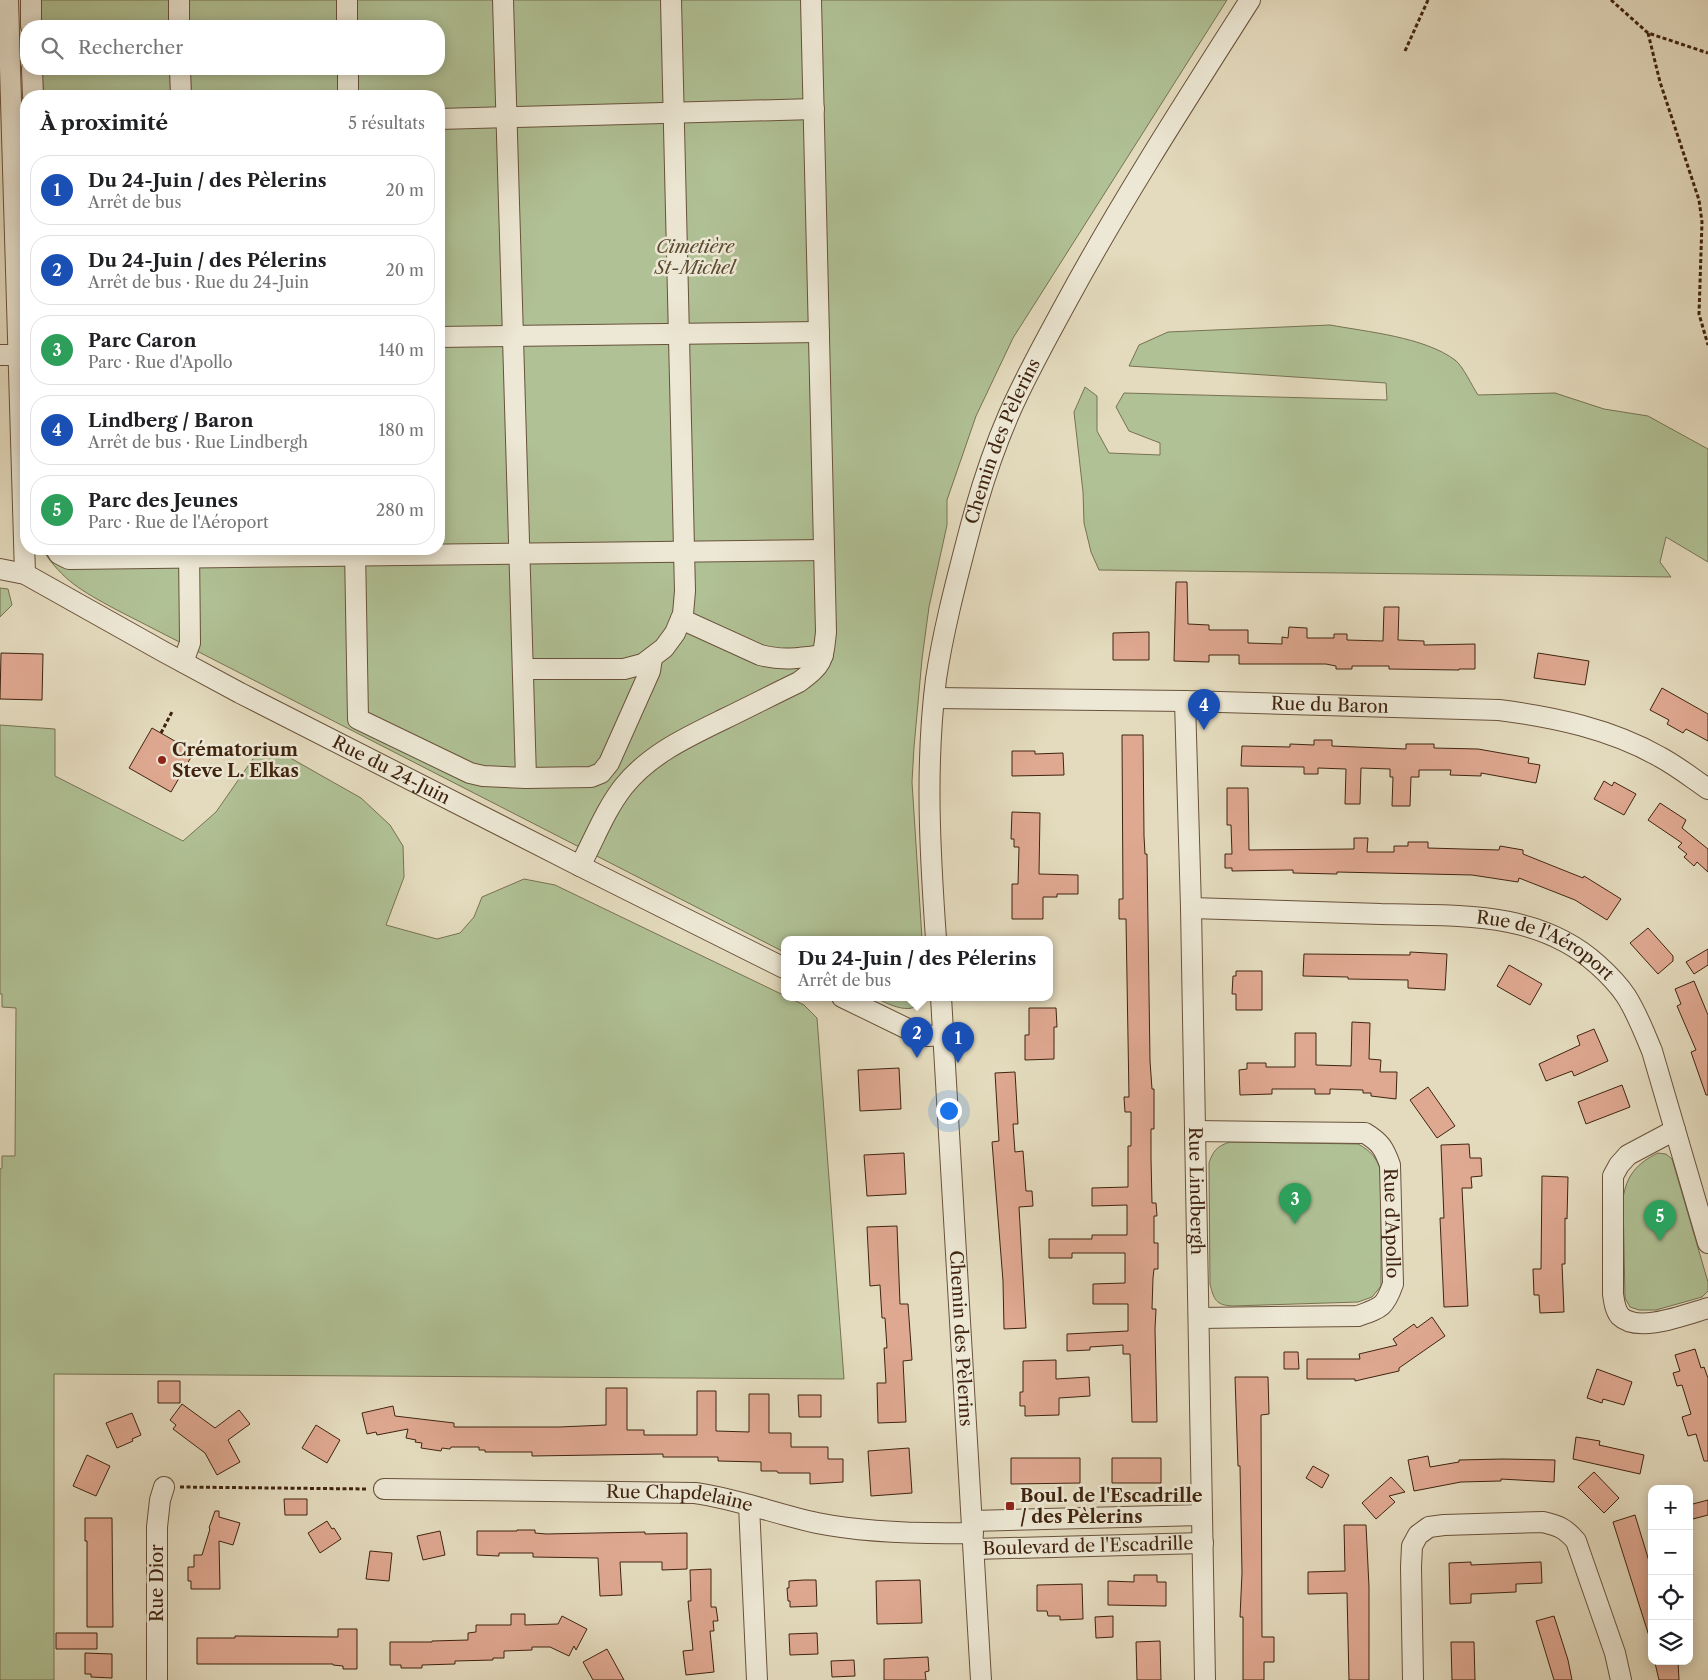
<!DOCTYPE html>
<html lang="fr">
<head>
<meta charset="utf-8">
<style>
  body { margin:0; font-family:"Libre Caslon Text",serif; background:#f6f6f6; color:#202124 }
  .controls { position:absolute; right:15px; bottom:15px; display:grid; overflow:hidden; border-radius:10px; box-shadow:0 2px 12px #0003 }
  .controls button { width:45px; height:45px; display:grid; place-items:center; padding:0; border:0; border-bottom:1px solid #e0e0e0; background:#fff; color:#202124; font:25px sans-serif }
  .you { position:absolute; left:948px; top:1110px; width:18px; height:18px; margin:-12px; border:4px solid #fff; border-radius:50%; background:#1a73e8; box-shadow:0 0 0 8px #1a73e833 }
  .badge { display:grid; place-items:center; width:32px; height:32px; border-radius:50%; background:#8f2418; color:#fff; font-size:16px; font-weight:700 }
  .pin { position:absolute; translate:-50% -41px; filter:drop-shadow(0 1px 2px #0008) }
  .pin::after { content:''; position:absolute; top:26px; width:18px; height:15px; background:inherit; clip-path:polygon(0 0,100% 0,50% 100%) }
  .popup { position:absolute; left:781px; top:936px; width:272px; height:65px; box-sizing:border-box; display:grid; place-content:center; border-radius:10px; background:#fff; filter:drop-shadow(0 1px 4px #0005); font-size:16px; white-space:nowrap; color:#757577 }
  .popup b { font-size:19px; color:#202124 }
  .popup::after { content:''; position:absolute; left:50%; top:100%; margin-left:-10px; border:10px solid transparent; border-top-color:#fff }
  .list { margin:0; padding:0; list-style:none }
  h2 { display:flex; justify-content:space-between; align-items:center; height:65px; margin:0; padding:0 20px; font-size:21px }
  h2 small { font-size:16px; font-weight:400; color:#757577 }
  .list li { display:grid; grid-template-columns:32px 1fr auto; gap:15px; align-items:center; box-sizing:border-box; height:70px; margin:0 10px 10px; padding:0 10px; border:1px solid #e0e0e0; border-radius:20px }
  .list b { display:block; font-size:19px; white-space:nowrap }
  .list p { margin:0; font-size:16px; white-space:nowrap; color:#757577 }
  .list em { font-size:16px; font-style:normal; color:#757577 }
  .icon { flex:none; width:28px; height:28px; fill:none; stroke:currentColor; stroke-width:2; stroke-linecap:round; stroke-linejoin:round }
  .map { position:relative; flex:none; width:1708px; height:1680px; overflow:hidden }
  .search { position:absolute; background:#fff; box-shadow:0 2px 12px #0003; left:20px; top:20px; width:425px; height:55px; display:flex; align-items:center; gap:12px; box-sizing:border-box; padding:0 18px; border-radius:20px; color:#757577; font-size:19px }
  .panel { position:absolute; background:#fff; box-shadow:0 2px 12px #0003; left:20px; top:90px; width:425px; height:465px; border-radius:20px }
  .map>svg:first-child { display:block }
  .green { fill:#b0c195; stroke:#787252; fill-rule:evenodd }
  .building { fill:#dfa891; stroke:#40240f }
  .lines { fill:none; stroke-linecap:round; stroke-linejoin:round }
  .minor-casing { stroke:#69523b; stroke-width:22 }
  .path { stroke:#40240f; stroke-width:3; stroke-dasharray:4 2.5; stroke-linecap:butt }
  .minor { stroke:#ede8d5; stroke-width:20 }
  .poi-dot { fill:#8f2418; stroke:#ede8d5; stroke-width:2 }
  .labels { text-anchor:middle; stroke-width:5; stroke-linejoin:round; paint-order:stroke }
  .park-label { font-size:18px; font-style:italic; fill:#5c4b30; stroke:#ede8d5 }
  .street-label { font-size:18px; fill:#40240f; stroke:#ede8d5 }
  .poi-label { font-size:18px; font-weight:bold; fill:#40240f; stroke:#ede8d5; text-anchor:start }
</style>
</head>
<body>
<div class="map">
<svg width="1708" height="1680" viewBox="0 0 1708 1680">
  <rect width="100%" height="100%" fill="#e4dbbe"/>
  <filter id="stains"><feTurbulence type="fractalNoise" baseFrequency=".004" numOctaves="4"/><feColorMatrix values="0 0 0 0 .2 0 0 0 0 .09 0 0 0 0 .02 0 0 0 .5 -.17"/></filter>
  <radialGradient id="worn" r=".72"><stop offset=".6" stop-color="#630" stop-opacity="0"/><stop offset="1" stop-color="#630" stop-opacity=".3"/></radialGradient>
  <path class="green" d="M23,0H1227L1013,338L976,416L947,500V525L929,607L922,659L914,747L912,782L922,939H784V952L115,609C82,591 63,581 42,549H439V96H26V156ZM26,26H439V69H26Z
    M1330,325C1368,332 1424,337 1455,360C1463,366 1472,386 1478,395L1555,393L1604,409L1648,416L1708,449V562L1666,537L1660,562L1671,577L1099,570L1091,552L1084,523L1083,492L1074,412L1085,387L1097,396V431L1109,453L1160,455V443L1129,431L1116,407L1124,393L1387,400L1386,383L1129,366L1139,345L1168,332Z
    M0,588L8,589L12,605L0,617Z
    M0,725L55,729V776L183,841L216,812L264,743L361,798L390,825L403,846L404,877L386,925L437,939L460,933L474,917L482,897L524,879L555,885L804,1005L817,1018L844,1379L54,1374V1680H0V1169L2,1168V1156H15L16,1008L2,1007V994H0Z
    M874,997H924C915,1019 888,1004 874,997Z
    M1230,1142L1358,1144C1371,1151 1376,1157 1381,1171V1286L1372,1297L1358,1302L1232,1306C1216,1305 1214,1300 1210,1284L1209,1163C1213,1151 1217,1146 1230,1142Z
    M1658,1153L1666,1154L1672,1159L1708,1282V1291L1702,1297L1656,1310H1639L1630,1307L1625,1298L1623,1199C1626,1176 1637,1163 1658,1153Z"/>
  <path class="building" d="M1176,582H1187L1188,624L1209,625V630H1248V643L1282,644V637L1288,638L1289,627L1307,628V638H1334V634H1347V640L1383,641L1384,607H1399L1398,640L1424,641V645L1475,644V669H1459V670L1389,669V666H1352V669H1336V666L1326,664H1239V655H1209V662L1174,661Z
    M1149,632V660H1113V633Z
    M1,653L43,654L42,700L0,699Z
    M1538,653L1589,661L1585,685L1534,678Z
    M1662,688L1708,714V741L1686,729L1683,733L1667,724L1669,720L1650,710Z
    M152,728L194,752L171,792L129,768Z
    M1122,735H1143L1144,836L1145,854H1147L1150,1061L1152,1089H1154V1129H1151V1158L1152,1203H1156L1157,1216H1154V1243H1158V1269H1154L1153,1278L1152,1309H1156L1155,1329L1157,1422H1132L1130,1354H1123V1345L1090,1347V1350L1067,1351V1334L1128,1331V1304H1093V1284L1125,1283V1253H1072V1258H1049V1239H1092V1235H1127V1205L1092,1206V1188L1128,1187V1146H1131V1112H1125L1124,1097H1129L1126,919H1119V899H1123Z
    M1314,740H1332V746L1406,749V744H1434V748L1478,749L1529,758L1528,763L1540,765L1536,783L1481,773V776L1450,775L1451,770H1419V777H1411L1410,806H1392L1393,777H1390V769L1361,768L1360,804H1345L1346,769L1318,768V774H1304V767L1241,766L1242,746L1290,747V744L1314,745Z
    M1012,751H1035V754L1063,753L1064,775L1012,776Z
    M1604,781L1612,786L1614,782L1636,794L1624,815L1594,799Z
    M1227,788H1248L1249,850L1354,849V838H1368L1367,852H1394V846H1408V842H1428V848L1499,850L1500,846L1523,850V854L1583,878L1584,876L1621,899L1607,920L1575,900L1519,878L1518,882L1472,875L1337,872V874L1293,873V870L1232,871V868H1225V854H1232L1231,825H1227Z
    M1660,803L1686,820L1682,828L1708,849V872L1697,862L1694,866L1684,857L1687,854L1678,847L1682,843L1648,820Z
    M1012,812L1040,813L1039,874L1078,875V894H1057V897H1043V919H1012V884H1018L1019,847H1014V839H1011Z
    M1648,928L1673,956V961L1658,974L1630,943Z
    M1708,949V965L1694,974L1686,962Z
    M1410,952L1447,954L1445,990L1408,988V980L1348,979V977L1303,976L1304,954L1410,955Z
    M1509,965L1542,984L1530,1005L1497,986Z
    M1236,971H1262V1010H1236V994H1232L1233,976H1236Z
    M1694,981L1708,1015V1095H1706L1691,1052L1696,1050L1677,1006L1681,1004L1675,989Z
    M1029,1008H1056L1057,1027H1054V1059L1025,1060V1035H1029Z
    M1352,1022L1370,1023L1369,1059L1381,1060L1380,1072H1397L1396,1099L1371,1096V1093H1363V1090L1330,1089V1094H1315V1089H1272V1094L1240,1095L1239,1070L1247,1069V1063H1266V1067H1295V1033H1316V1065L1351,1066Z
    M1594,1029L1608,1061L1574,1076L1572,1071L1546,1081L1539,1064L1580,1045L1577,1036Z
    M899,1068L901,1109L860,1111L858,1070Z
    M1015,1072L1018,1124H1013L1015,1152L1023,1151L1026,1191H1032L1033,1206L1019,1207L1026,1328L1004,1329L1003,1281L992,1142L999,1141L995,1073Z
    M1622,1085L1630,1107L1586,1124L1578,1102Z
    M1428,1087L1455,1126L1437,1138L1410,1100Z
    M1469,1144L1470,1158H1481L1482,1176L1471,1177L1472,1188H1462L1468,1306L1444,1307L1440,1218H1444L1441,1145Z
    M904,1153L906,1194L867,1196L864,1155Z
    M1542,1176L1568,1177L1567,1219L1565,1218V1264H1562L1564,1312L1540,1313L1539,1295H1534L1533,1269H1541Z
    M897,1226L900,1304H908L912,1360L903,1361L906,1422L878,1423L877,1383H886L884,1348H887L885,1318H882L880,1285L870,1286L867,1227Z
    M1432,1317L1445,1336L1399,1368V1371L1355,1381V1379H1307V1359H1360L1359,1354L1397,1345L1393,1339L1414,1324L1417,1328Z
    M1695,1349L1701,1368L1704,1367L1708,1378V1461H1704L1696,1434L1688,1436L1682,1417L1691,1414L1682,1385L1677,1386L1673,1373L1680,1371L1675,1355Z
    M1284,1352H1298L1299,1369H1284Z
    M1056,1360V1379L1089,1377L1090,1396L1059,1398V1415L1025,1416V1406H1020V1392H1023V1361Z
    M1597,1369L1632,1382L1624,1405L1603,1399L1602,1403L1587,1398Z
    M1235,1377H1268L1269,1414L1261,1415L1262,1637H1274V1662H1264V1680H1243V1617H1240L1242,1573L1240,1466H1238Z
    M158,1381H180V1403H158Z
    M606,1388H627V1430H644V1435H697V1391H716V1431L749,1432V1394H769V1433H791V1447H828V1459H843V1482L810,1484V1473H778L777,1471H761V1462L718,1461V1457H663V1454L532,1456V1452H485V1450H479V1447H451L450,1449L442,1448L441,1451L421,1448L422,1443L415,1442L416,1440L406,1438L408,1429L377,1435L376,1432L367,1434L362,1413L393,1406L395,1416L454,1423V1427H559L606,1425Z
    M798,1395H821V1417H799Z
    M182,1404L215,1428L239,1410L250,1424L228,1440L240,1462L217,1475L205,1453L173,1429L176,1425L170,1420Z
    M132,1413L141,1435L132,1439L133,1441L117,1448L106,1423Z
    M316,1425L340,1440L327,1463L302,1448Z
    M1576,1437L1600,1441L1599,1445L1644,1455L1640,1474L1573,1459Z
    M909,1448L912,1493L871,1496L868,1451Z
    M87,1455L110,1466L96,1496L73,1486Z
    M1428,1456L1430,1467L1459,1462V1460L1503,1459L1555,1460L1554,1482L1501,1479V1481L1461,1482L1414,1491L1408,1460Z
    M1011,1458H1080V1483L1011,1484Z
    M1112,1458H1161V1483H1112Z
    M1313,1466L1329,1475L1322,1488L1306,1478Z
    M1594,1472L1619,1498L1604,1513L1578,1487Z
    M1391,1477L1405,1492L1389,1496L1395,1502L1376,1519L1362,1503Z
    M284,1499H307V1515H285Z
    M1708,1500V1515L1689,1520V1505Z
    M215,1511H219V1517L240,1523L233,1545L219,1541L220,1589H191V1581H188V1567H194V1555H202L210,1529L209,1528Z
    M1635,1515L1652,1571V1635L1649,1636L1613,1522Z
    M85,1518H112L113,1627H87V1541H85Z
    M327,1521L332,1529L334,1528L341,1539L320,1553L308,1533Z
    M1344,1525H1366L1369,1587V1680H1349L1347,1593L1308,1594V1572L1345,1571Z
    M517,1530H535V1533L546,1534L645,1532V1534L687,1533V1569L662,1570V1562H620L622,1595L600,1596L598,1558L533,1557V1553H499V1556L477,1555V1531H517Z
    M440,1531L445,1555L423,1560L417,1536Z
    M370,1551L392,1553L389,1581L366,1579Z
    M1471,1562V1565L1541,1562L1542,1583L1516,1584V1592L1471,1594V1603L1450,1604L1449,1563Z
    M711,1569V1607H716L718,1621H713L714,1631H710L714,1672L686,1675L683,1651L693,1650L688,1601H691L690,1570Z
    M1134,1575H1157V1582H1166V1606L1108,1605V1581L1134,1582Z
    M804,1580H816L817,1606L790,1607V1601H788L787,1588H789V1581Z
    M920,1580L922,1623L877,1624L876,1581Z
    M1082,1584L1083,1619L1060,1620V1616H1048L1047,1611H1037V1585Z
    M511,1614H525V1625L558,1624L562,1616L587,1629L576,1650L574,1646L569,1656L550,1647H532V1650L504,1651V1658H493V1660L455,1661V1664L422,1665V1668H401V1665H390V1642H432V1641L468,1640V1633L476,1632V1625H511Z
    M1113,1616V1637L1096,1638L1095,1617Z
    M1554,1616L1568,1660L1572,1680H1554L1536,1621Z
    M338,1629H357V1669H343V1666L333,1665V1664H197V1638H235V1636L338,1637Z
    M56,1633H97V1649H56Z
    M817,1633L818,1654L790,1655L789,1634Z
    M1160,1641L1161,1680H1137L1136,1642Z
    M1451,1642H1474L1475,1680H1452Z
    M607,1649L624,1680H593L583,1662Z
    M85,1653L112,1654V1678L91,1677V1674H85Z
    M928,1657L929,1671L925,1672L926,1680H884V1659Z
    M854,1660L855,1676L832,1677L831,1661Z
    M1678,1662L1679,1680H1659L1655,1663Z"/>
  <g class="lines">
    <g class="minor-casing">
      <g id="minor">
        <path d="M8,0L25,574"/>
        <path d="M31,0V26"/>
        <path d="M179,0V26"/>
        <path d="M347,0V26"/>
        <path d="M503,0L526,778"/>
        <path d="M32,69L33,96"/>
        <path d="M180,69L181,96"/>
        <path d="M348,69V96"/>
        <path d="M439,119L814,109"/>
        <path d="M439,337L819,332"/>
        <path d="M0,355H19"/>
        <path d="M56,549L59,554L69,559L824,550"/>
        <path d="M355,549L358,719L470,773L483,776L526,778L591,777L601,773L609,763L650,671L652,658"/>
        <path id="s1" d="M0,569L25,574L164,652L240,693L580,866L784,968"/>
        <path d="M681,619L760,655C782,661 801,658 823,655"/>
        <path d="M183,662L190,643L189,549"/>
        <path d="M523,669H624L643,664L664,648L675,633L683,614L685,591L671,0"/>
        <path id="s2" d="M934,698L1185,701L1499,710C1554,717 1611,729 1660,757C1677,766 1692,778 1708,789"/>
        <path id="s3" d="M1185,701L1191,908L1205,1680"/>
        <path d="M580,866C594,840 605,810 624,786C650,754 687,737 724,719C749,707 774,694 799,682C823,664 823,661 826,632L811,0"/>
        <path id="s4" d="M1191,908C1255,910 1318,912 1381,914C1457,916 1538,910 1598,965C1608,974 1618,984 1626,996C1637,1013 1644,1032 1652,1051L1708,1243"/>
        <path id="s5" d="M936,939C930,853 925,766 936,679C943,632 955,586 967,540C978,497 991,455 1009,414C1026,375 1047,338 1067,301C1123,198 1187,99 1250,0"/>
        <path d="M842,997L916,1033L928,1036L943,1035"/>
        <path id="s6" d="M941,997L981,1680"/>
        <path d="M1675,1130L1628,1155L1619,1165L1613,1176V1294C1614,1301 1615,1310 1620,1316C1638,1334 1687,1314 1708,1308"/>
        <path id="s7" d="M1195,1131L1365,1133C1380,1142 1384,1148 1390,1165L1393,1284C1385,1307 1381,1308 1358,1316L1199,1318"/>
        <path id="s8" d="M384,1489L695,1493C737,1499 776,1514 817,1523C867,1533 922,1534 973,1533"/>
        <path d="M749,1505L757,1680"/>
        <path d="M972,1521L1202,1515"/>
        <path id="s9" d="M974,1549L1203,1543"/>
        <path d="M157,1680V1527L160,1500L164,1487"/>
        <path d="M1413,1680L1411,1567L1412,1546L1418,1535L1429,1527L1444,1525L1543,1522C1559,1526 1565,1528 1576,1541L1615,1653L1621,1680"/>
      </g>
    </g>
    <path class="path" d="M1611,0L1648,33L1708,53
      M1648,33L1660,82L1699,200L1702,222L1699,314L1708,345
      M1405,51L1428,0
      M161,733L173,710
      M180,1487L368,1489"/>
    <use href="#minor" class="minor"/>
  </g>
  <g class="poi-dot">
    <circle cx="162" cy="760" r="5"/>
    <rect x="1005" y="1501" width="10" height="10" rx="2.5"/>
  </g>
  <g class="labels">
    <g class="park-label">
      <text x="695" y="253">Cimetière<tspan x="695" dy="21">St-Michel</tspan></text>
    </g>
    <g class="street-label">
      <text dy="6" stroke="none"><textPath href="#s5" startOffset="508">Chemin des Pèlerins</textPath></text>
      <text dy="6" stroke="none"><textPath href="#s2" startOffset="396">Rue du Baron</textPath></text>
      <text dy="6" stroke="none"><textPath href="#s1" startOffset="441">Rue du 24-Juin</textPath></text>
      <text dy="6" stroke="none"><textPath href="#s4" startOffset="361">Rue de l'Aéroport</textPath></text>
      <text dy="6" stroke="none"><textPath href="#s3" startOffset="490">Rue Lindbergh</textPath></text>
      <text dy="6" stroke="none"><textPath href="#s7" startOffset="270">Rue d'Apollo</textPath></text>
      <text dy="6" stroke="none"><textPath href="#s6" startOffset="342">Chemin des Pèlerins</textPath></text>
      <text dy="6" stroke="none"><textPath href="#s8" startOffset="296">Rue Chapdelaine</textPath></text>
      <text dy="6" stroke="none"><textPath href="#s9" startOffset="114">Boulevard de l'Escadrille</textPath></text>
      <text transform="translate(157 1583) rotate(-90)" y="6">Rue Dior</text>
    </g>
    <g class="poi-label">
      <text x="172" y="756">Crématorium<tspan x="172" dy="21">Steve L. Elkas</tspan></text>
      <text x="1020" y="1502">Boul. de l'Escadrille<tspan x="1020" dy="21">/ des Pèlerins</tspan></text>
    </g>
  </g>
  <rect width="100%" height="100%" filter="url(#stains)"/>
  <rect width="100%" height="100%" fill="url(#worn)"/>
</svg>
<div class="controls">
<button>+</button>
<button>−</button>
<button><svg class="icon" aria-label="locate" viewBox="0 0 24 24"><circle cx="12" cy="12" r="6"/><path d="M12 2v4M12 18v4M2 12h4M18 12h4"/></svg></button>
<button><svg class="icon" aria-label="layers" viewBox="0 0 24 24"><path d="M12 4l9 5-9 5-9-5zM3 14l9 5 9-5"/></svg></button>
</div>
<div class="you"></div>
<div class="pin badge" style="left:958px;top:1063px;background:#1a4fb4">1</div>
<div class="pin badge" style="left:917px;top:1058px;background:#1a4fb4">2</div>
<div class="popup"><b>Du 24-Juin / des Pélerins</b>Arrêt de bus</div>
<div class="pin badge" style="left:1295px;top:1224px;background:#2e9e5b">3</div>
<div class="pin badge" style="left:1204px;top:730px;background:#1a4fb4">4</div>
<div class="pin badge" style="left:1660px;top:1241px;background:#2e9e5b">5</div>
<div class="search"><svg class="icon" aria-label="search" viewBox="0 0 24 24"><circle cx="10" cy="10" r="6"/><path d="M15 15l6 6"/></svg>Rechercher</div>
<section class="panel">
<h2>À proximité<small>5 résultats</small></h2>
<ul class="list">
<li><span class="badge" style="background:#1a4fb4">1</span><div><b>Du 24-Juin / des Pèlerins</b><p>Arrêt de bus</p></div><em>20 m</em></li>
<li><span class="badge" style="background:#1a4fb4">2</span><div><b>Du 24-Juin / des Pélerins</b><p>Arrêt de bus · Rue du 24-Juin</p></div><em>20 m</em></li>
<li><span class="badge" style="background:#2e9e5b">3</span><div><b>Parc Caron</b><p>Parc · Rue d'Apollo</p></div><em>140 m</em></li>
<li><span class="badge" style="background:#1a4fb4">4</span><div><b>Lindberg / Baron</b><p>Arrêt de bus · Rue Lindbergh</p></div><em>180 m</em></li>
<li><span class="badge" style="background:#2e9e5b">5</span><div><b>Parc des Jeunes</b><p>Parc · Rue de l'Aéroport</p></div><em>280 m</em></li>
</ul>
</section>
</div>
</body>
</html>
